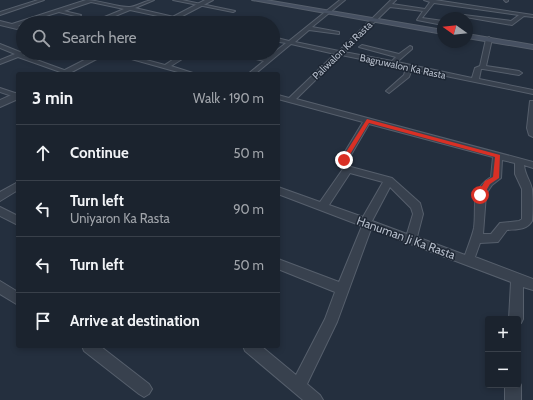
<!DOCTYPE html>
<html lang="en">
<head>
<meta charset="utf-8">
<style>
  body { margin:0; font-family:Cabin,sans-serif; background:#242b36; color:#f1f3f6 }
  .controls { position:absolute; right:12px; bottom:12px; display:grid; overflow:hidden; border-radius:4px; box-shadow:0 2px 6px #0003 }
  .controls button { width:36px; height:36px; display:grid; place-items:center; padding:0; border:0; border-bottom:1px solid #39404a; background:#1b232e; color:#f1f3f6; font:20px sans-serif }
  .compass { position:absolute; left:437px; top:12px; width:36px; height:36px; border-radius:50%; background:#1b232e; box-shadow:0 2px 6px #0003; rotate:285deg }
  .stop { position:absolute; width:12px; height:12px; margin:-9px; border:3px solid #d93025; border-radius:50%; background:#fff }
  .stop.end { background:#d93025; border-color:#fff; box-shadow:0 1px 4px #0008 }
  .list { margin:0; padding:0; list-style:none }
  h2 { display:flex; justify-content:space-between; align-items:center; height:52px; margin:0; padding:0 16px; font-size:17px }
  h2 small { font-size:13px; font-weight:400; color:#a0a4aa }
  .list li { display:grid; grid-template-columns:26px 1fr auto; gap:12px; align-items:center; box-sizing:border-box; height:56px; padding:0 16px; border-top:1px solid #39404a }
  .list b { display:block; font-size:15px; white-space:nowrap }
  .list p { margin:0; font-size:13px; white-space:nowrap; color:#a0a4aa }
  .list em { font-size:13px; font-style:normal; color:#a0a4aa }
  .icon { flex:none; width:22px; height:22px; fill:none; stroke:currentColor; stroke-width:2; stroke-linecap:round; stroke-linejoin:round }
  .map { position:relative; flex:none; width:533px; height:400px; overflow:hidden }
  .search { position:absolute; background:#1b232e; box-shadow:0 2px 6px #0003; left:16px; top:16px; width:264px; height:44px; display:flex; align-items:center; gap:10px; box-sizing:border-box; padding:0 14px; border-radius:22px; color:#a0a4aa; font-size:15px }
  .panel { position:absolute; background:#1b232e; box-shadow:0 2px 6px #0003; left:16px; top:72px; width:264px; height:276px; border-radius:4px }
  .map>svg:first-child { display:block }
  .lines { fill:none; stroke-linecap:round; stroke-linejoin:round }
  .minor-casing { stroke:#565f6c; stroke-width:2 }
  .tertiary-casing { stroke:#565f6c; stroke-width:2 }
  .secondary-casing { stroke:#565f6c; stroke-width:2 }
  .minor { fill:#38414e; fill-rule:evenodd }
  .tertiary { fill:#38414e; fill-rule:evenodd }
  .secondary { fill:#465061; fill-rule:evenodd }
  .route { fill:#d93025 }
  .labels { text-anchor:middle; stroke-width:3; stroke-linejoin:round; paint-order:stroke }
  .far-street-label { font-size:10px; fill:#b4bcc9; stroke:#1d2633 }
  .street-label { font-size:12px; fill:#b4bcc9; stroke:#1d2633 }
</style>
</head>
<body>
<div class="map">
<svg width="533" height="400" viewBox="0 0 533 400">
  <rect width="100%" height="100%" fill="#242f3e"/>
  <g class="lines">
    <g class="minor-casing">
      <path id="minor" d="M38,0H44L0,15V12Z
        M86,0C98,0 121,8 130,7C139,6 145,0 154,0L135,8L200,23H190L130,10L98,23H90L124,9L91,2L64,11L81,15L79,17L59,12L23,23L18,26L20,27L17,29L0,25V21L12,24Z
        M173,0H182L235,11L233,12Z
        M340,0H345L312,27L339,32V34L309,30L295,42L339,51L391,0H396L392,4L425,9L430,2L424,0H435L533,15V17L524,16L512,25L454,15L456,14L511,21L519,15L434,3L422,18L443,21V25L417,20L423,11L390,7L344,52L392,61L396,57L359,47L362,45L399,54L410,46L412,47V49L397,62L472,78L475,68L480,66L486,39L489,37L492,39L486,66L519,71L522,73L519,75L483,69H481L479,79L533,90V94L412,69L409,77L389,93L386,91L404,75L406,68L341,55L296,99L533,162V168L524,165C525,175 530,180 532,189C533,200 533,211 532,221C527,230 517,229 507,230L498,242L480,243L475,257L533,279V290L523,287V319L521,323L518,325V319H509L511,282L371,229L337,322L307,384L320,395L323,400H303L245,351L243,346H261L296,375L325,319L335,292L278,269V259L339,282L362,226L278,194V187L320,202L343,169L339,165L340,160L363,122L278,99V95L289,98L335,54L291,44L255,74H248L264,61L233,53H244L267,58L286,43L273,41V37L289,41ZM369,124L493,157L491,177C469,191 477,206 474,228C472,237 468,246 465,255L417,237L423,214L420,203L392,178L351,167L349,164L348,160ZM502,160L515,163V174L522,189V219L519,221L500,223L491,234H483L486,194L492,185L501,178ZM350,173L383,182L363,217L329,205ZM390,187L411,208L413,214L407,234L372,221Z
        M504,0H508V1L506,2Z
        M0,44L20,52L23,51V53H26L23,55L75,74H66L18,57L0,64V60L15,54L0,48Z
        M110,53H120L165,65C177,57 188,48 202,57L199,59L187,56L171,66L196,74H185Z
        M0,88L18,94V98L0,92Z
        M530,101H533V137L529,135L527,128Z
        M18,182V190L0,201V192Z
        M0,207L18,216V225L0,216Z
        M0,281L18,292V305L0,294Z
        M82,346H100L149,384L152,389L149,394L144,397L139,394L84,351Z
        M518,380L521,385V400H505V385H518Z"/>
    </g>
    <g class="tertiary-casing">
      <path id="tertiary" d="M205,0H213L169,23H161Z
        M98,53H108L68,74H57Z
        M18,92V99L0,107V100Z"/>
    </g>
    <g class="secondary-casing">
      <path id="secondary" d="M252,0H266L443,30V34Z
        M467,34L533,45V49L467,38Z"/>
    </g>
    <use href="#minor" class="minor"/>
    <use href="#tertiary" class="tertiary"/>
    <use href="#secondary" class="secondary"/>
  </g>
  <path class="route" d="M367,119L500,155L499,178L490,184L483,196H478L477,195L485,181L493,177L495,157L369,123L346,161H342L341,160Z"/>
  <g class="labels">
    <g class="far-street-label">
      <text transform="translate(342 50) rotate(-44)" y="4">Paliwalon Ka Rasta</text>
      <text transform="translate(403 66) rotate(12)" y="4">Bagruwalon Ka Rasta</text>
    </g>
    <g class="street-label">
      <text transform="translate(406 238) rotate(20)" y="4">Hanuman Ji Ka Rasta</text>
    </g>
  </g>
</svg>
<div class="controls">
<button>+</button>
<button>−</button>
</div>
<svg class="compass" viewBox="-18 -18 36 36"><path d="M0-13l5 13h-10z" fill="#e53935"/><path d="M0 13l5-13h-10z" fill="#a0a4aa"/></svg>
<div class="stop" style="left:480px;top:195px"></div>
<div class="stop end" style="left:344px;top:160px"></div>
<div class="search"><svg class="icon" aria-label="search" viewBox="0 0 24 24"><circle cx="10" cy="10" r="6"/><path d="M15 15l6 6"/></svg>Search here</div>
<section class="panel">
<h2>3 min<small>Walk · 190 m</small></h2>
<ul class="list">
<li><svg class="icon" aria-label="ahead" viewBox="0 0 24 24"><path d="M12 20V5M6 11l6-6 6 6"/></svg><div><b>Continue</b></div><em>50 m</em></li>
<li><svg class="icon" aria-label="left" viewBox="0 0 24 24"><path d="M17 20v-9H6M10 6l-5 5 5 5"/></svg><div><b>Turn left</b><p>Uniyaron Ka Rasta</p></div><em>90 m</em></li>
<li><svg class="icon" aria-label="left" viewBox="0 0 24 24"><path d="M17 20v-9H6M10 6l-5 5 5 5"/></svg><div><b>Turn left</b></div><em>50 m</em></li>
<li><svg class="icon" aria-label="arrive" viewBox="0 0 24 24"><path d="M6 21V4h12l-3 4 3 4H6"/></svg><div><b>Arrive at destination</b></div></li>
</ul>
</section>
</div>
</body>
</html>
